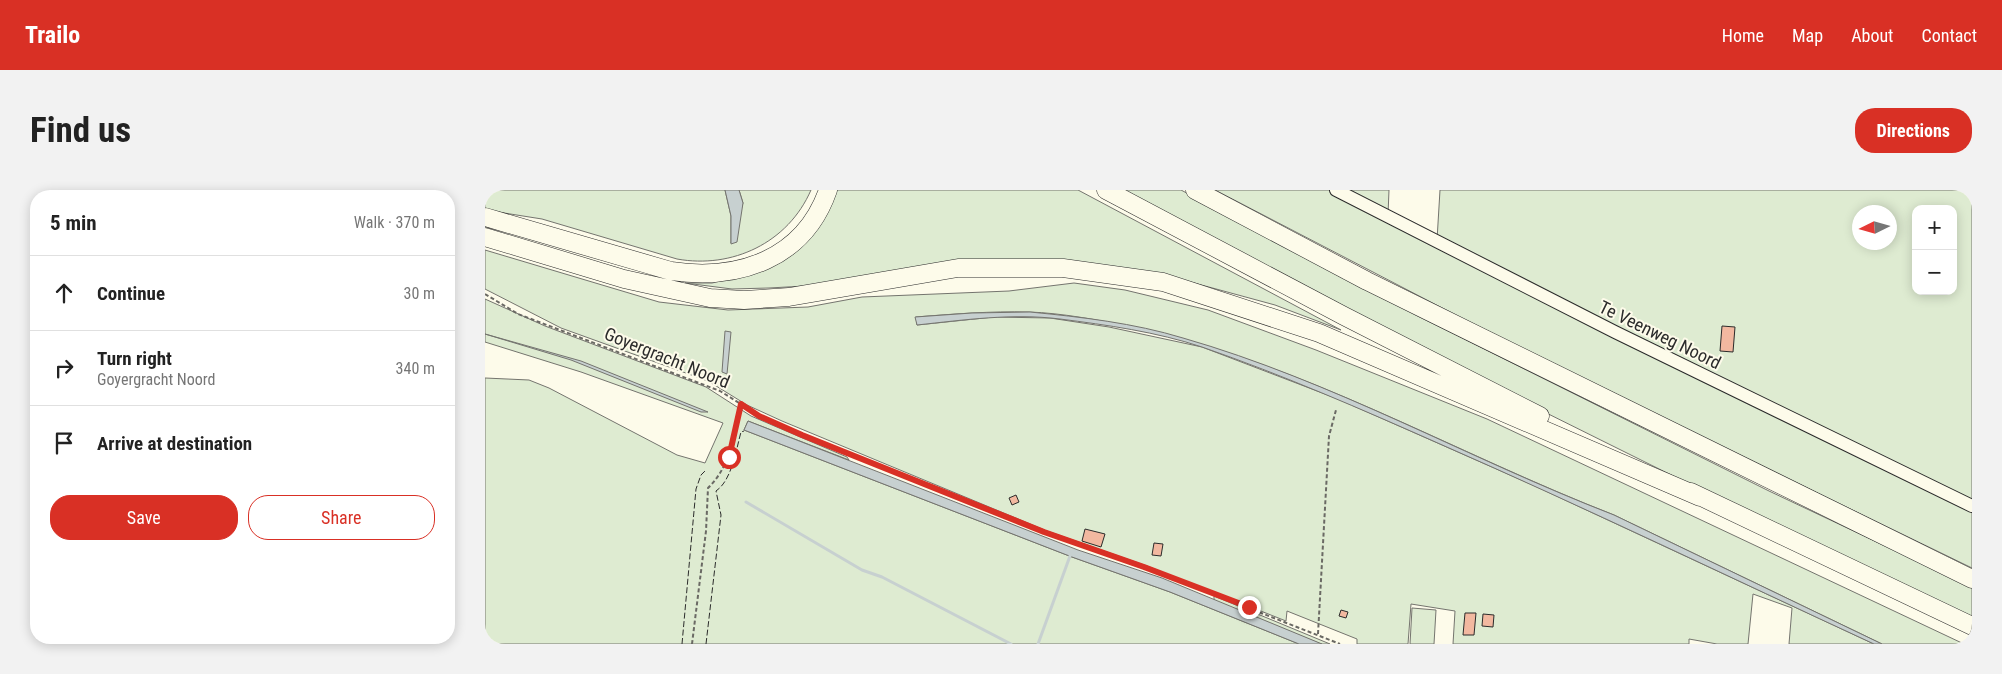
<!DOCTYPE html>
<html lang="en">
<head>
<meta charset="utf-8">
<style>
  body { margin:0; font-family:"Roboto Condensed",sans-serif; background:#f2f2f2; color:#222 }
  .controls { position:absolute; right:15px; top:15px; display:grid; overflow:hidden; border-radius:10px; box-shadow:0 2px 12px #0003 }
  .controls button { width:45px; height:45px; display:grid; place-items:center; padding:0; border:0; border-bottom:1px solid #e0e0e0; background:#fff; color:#222; font:25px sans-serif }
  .compass { position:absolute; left:1367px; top:15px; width:45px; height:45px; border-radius:50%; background:#fff; box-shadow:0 2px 12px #0003; rotate:265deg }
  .stop { position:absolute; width:15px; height:15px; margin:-11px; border:4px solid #d93025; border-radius:50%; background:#fff }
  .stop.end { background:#d93025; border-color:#fff; box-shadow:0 1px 5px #0008 }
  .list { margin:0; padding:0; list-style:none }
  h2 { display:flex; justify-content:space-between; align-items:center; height:65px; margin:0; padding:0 20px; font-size:21px }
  h2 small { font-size:16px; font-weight:400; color:#767676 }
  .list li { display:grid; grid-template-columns:32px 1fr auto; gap:15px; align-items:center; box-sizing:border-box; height:75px; padding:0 20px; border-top:1px solid #e0e0e0 }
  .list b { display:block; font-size:19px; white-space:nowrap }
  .list p { margin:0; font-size:16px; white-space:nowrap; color:#767676 }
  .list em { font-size:16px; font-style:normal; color:#767676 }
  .actions { display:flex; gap:10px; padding:15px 20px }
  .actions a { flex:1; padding:11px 0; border:1px solid #d93025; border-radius:20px; text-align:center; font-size:18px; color:#d93025 }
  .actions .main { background:#d93025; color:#fff }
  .icon { flex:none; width:28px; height:28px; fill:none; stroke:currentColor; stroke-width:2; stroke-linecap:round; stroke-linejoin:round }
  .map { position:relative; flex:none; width:1487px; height:454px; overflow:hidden; border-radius:20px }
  header { display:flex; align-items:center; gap:30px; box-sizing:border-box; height:70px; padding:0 25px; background:#d93025; color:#fff }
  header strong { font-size:24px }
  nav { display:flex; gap:28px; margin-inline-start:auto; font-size:18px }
  .intro { display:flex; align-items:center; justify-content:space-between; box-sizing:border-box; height:120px; padding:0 30px }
  h1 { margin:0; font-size:35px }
  .button { padding:12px 22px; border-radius:20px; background:#d93025; color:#fff; font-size:18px; font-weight:700 }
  main { display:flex; gap:30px; padding:0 30px }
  aside { flex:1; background:#fff; border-radius:20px; box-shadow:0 2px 12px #0003 }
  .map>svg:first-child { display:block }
  .green { fill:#deebd1; stroke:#74746e; fill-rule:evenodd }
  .water { fill:#c7d0d0; stroke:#74746e }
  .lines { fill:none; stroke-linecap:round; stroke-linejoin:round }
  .stream { stroke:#c7d0d0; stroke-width:3 }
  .building { fill:#f2b8a0; stroke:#2b2b2b }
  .minor-casing { stroke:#2b2b2b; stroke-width:14 }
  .highway-casing { stroke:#2b2b2b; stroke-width:19 }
  .path { stroke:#6a6964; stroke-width:2; stroke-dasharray:4 2.5; stroke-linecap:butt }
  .minor { stroke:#fdfbea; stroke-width:12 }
  .highway { stroke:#fdfbea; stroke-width:18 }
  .fence { stroke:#2b2b2b; stroke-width:1; stroke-dasharray:6 2.5; stroke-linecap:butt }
  .route { stroke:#d93025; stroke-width:6 }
  .labels { text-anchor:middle; stroke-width:4; stroke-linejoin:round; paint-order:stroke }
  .street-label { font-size:18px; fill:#2b2b2b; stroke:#fdfbea }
</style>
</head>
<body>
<header>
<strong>Trailo</strong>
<nav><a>Home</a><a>Map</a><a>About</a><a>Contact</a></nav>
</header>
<div class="intro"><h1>Find us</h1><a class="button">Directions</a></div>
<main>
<aside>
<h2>5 min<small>Walk · 370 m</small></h2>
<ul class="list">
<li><svg class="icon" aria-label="ahead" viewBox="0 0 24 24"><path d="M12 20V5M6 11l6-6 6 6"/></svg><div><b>Continue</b></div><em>30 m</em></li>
<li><svg class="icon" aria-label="right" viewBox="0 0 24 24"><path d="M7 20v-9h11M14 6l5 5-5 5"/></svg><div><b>Turn right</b><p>Goyergracht Noord</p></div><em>340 m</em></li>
<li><svg class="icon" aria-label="arrive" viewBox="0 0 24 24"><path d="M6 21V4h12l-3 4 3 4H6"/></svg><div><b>Arrive at destination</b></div></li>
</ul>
<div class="actions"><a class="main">Save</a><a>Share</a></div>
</aside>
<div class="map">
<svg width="1487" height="454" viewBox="0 0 1487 454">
  <rect width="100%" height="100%" fill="#fdfbea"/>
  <path class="green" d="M0,0H240L246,26V53L258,13L254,0H326C303,53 247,79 192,69L57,29L0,20Z
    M349,0H593L856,140L790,115L687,87L432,77L320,96L284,98L247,99L200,93H227L266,84Z
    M636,0H696L933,126L1284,301L1487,397V429L1313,348L999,192Z
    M730,0H847L1487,318V378L1042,162Z
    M855,0H904L903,25Z
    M955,0H1487V313L952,50ZM1431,19H1468V101H1431ZM1374,22H1404V52H1374Z
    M0,60L174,112L243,120L323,117L377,107L524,101L589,93L640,100L723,120L831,160L1002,229L1479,454H1397L1129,325C967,262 816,172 644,136C612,130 577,123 544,122C506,121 468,124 431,127L432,135L509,127L565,128L624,137L717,157L853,209L1050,296L1389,454H1304L1307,418L1268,404L1263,454H1232L1204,449V454H968L970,421L926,414L923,454H872V449L802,421L801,431L662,376L562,341L297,231L262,215L223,191L76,138L0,99Z
    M0,109L60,136L221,197L266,226L362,267L364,270L263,231L259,240L587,367L685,402L814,454H0V188L44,190L64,198L192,265L220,273L238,233L96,182L0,152Z
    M729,406L845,454H836L729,411Z
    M927,418L951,420L949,454H925Z"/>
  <path class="water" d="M240,0H254L258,13L252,52L246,54V26Z
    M545,122C596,127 649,133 698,148C848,191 984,269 1129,325L1397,454H1389C1244,387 1101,318 955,254C876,219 798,185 717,157C672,142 622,135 575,129C527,123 479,130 432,135L430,127L487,123Z
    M240,141L246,142L242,184L237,182Z
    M0,144L96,171L223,222H216L86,170Z
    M263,231L593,360L677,388L837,454H814L685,402L587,367L259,240Z"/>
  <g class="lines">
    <path class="stream" d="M261,312L377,380L397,387L526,454
      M553,454L585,366"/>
  </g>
  <path class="building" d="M1237,136L1250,137L1248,162L1235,161Z
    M531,305L534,312L527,315L524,308Z
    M600,339L620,344L616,357L597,351Z
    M669,353L678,354L676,366L667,365Z
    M856,420L863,422L861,428L854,426Z
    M980,423H991L989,445H978Z
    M998,424L1009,425L1008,437L997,436Z"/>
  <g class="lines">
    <g class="minor-casing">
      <path id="minor" d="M851,0L1130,142L1487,316"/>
    </g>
    <g class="highway-casing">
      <path id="highway" d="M621,0L859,126L1055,226
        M710,0L882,91L1487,389
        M0,27L186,81C254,91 319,69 343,0
        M0,47L139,89L225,108L259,110L304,107L473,78H578L678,92L834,143L1215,307
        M1206,302L1487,436"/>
    </g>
    <path class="path" d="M0,104L33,124L235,201L275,226L317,245L559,342L659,377L855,454
      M833,444L844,246L851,220
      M207,454L221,341L223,298C246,276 249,244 256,214"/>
    <use href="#minor" class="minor"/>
    <use href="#highway" class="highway"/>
    <path class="fence" d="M197,454L211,299L216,285L221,280
      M221,454L236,325L231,301C247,290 251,260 256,242L259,241"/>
  </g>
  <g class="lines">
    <path class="route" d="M244,267L256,214L274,226L317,245L559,342L659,377L764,417"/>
  </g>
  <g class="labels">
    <g class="street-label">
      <text transform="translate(1175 145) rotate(26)" y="6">Te Veenweg Noord</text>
      <text transform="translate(182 168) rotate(22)" y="6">Goyergracht Noord</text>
    </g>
  </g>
</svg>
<div class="controls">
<button>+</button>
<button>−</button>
</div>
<svg class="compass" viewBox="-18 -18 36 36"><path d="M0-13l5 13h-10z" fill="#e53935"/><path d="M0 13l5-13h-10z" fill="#767676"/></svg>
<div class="stop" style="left:244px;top:267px"></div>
<div class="stop end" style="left:764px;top:417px"></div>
</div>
</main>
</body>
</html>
